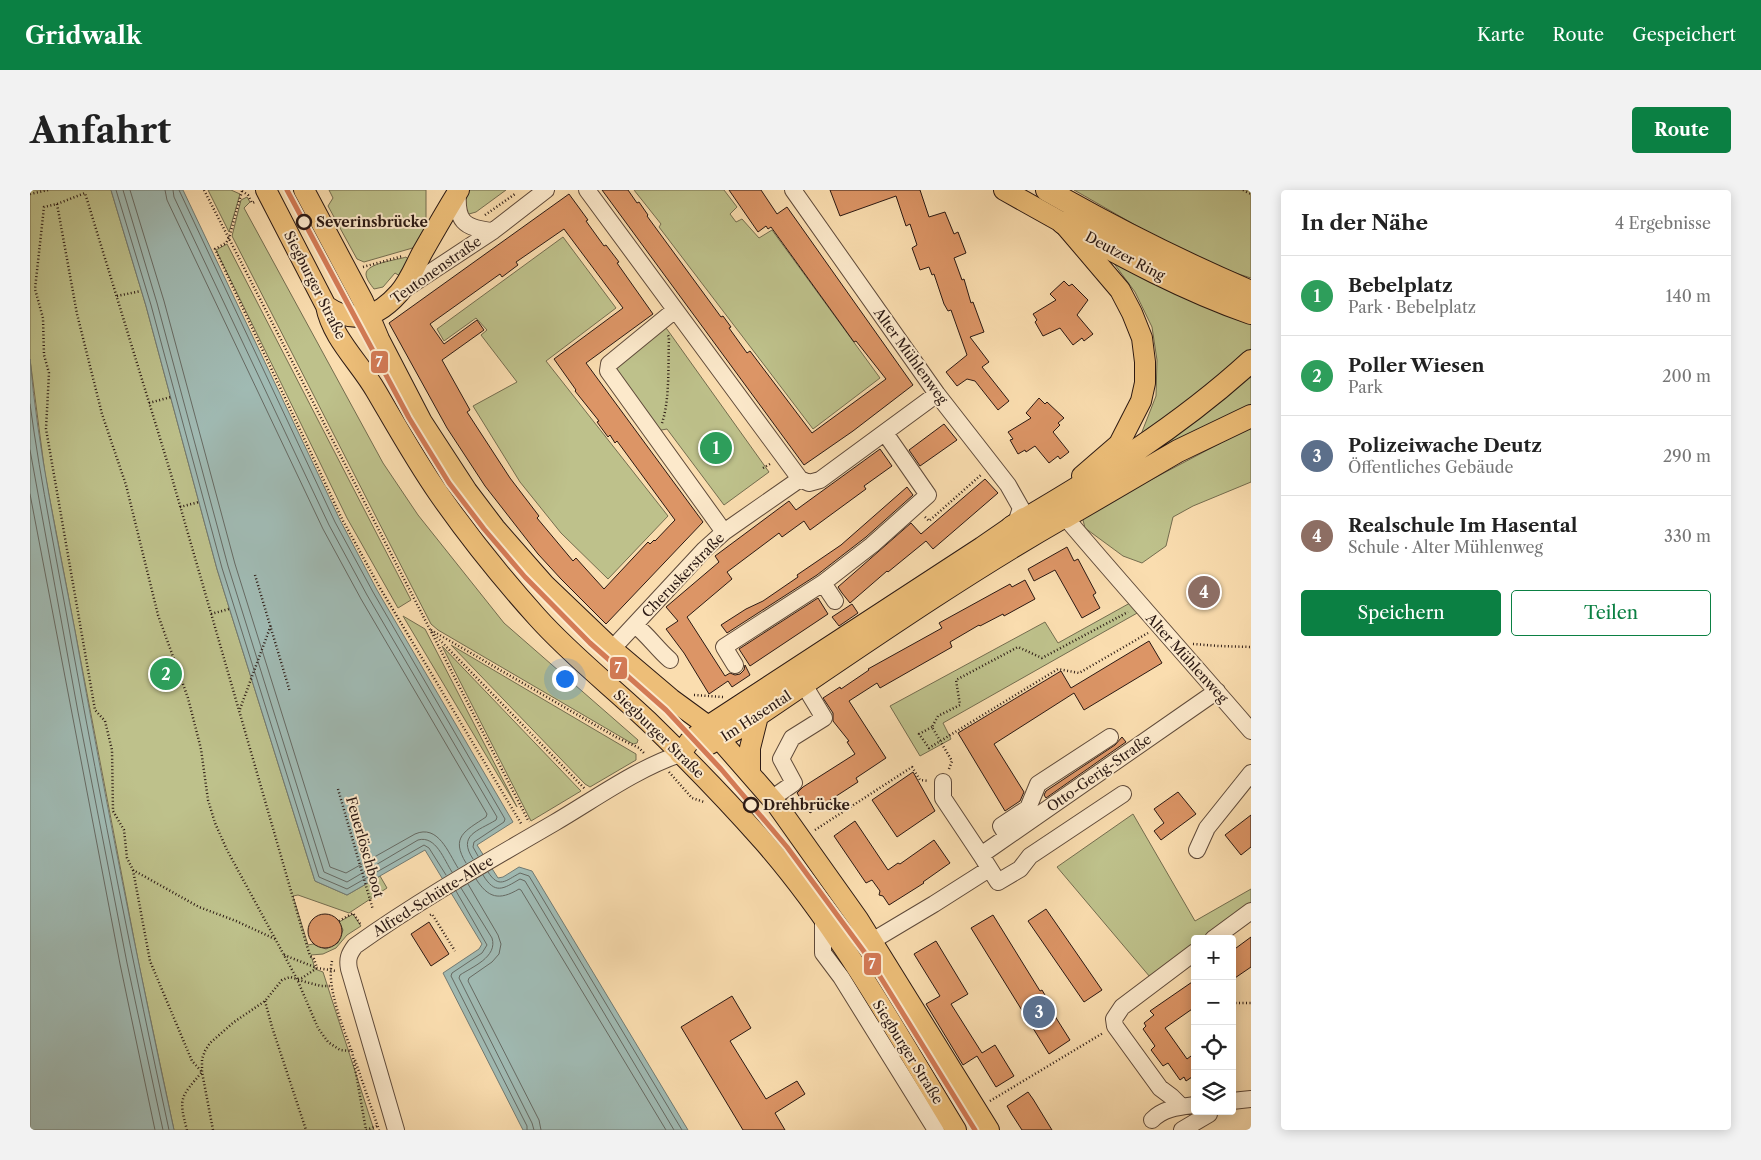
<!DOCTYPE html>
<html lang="de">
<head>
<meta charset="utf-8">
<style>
  body { margin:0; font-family:"Libre Caslon Text",serif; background:#f2f2f2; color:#222 }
  .controls { position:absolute; right:15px; bottom:15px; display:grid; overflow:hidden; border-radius:5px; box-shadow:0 2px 12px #0003 }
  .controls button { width:45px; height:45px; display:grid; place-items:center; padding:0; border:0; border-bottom:1px solid #e0e0e0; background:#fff; color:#222; font:25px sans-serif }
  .you { position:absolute; left:534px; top:488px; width:18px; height:18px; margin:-12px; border:4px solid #fff; border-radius:50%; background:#1a73e8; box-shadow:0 0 0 8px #1a73e833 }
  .badge { display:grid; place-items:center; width:32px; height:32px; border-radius:50%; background:#0b8043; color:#fff; font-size:16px; font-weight:700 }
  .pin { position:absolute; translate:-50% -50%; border:2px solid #fff; box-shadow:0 1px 5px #0006 }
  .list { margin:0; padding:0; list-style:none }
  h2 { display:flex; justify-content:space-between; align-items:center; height:65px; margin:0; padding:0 20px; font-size:21px }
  h2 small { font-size:16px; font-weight:400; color:#767676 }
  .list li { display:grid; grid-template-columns:32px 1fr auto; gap:15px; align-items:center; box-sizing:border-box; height:80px; padding:0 20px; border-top:1px solid #e0e0e0 }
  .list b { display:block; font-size:19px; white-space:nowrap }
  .list p { margin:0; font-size:16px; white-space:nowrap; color:#767676 }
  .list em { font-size:16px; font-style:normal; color:#767676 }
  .actions { display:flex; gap:10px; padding:15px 20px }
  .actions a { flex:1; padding:11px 0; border:1px solid #0b8043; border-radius:5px; text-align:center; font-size:18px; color:#0b8043 }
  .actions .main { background:#0b8043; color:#fff }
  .icon { flex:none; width:28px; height:28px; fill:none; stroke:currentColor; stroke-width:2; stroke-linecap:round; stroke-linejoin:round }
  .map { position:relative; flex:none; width:1221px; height:940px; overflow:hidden; border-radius:5px }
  header { display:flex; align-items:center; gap:30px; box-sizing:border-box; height:70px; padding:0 25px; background:#0b8043; color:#fff }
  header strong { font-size:24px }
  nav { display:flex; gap:28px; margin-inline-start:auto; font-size:18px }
  .intro { display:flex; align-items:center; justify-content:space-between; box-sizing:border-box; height:120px; padding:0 30px }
  h1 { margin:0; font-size:35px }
  .button { padding:12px 22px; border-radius:5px; background:#0b8043; color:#fff; font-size:18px; font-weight:700 }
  main { display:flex; gap:30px; padding:0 30px }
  aside { flex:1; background:#fff; border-radius:5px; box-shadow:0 2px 12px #0003 }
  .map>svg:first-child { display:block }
  .green { fill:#bec18b; stroke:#746d4f }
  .water { fill:#a0bab3; stroke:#717a73 }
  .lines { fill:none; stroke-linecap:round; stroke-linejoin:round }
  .shore { stroke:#666a63; stroke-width:1 }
  .building { fill:#dc9566; stroke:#2b1913; fill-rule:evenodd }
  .minor-casing { stroke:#5f4a3a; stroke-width:18 }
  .major-casing { stroke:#2b1913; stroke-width:22 }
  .highway-casing { stroke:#2b1913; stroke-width:24 }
  .path { stroke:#2b1913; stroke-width:2.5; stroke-dasharray:1 2.5; stroke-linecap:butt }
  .minor { stroke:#fce9cb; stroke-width:16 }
  .major { stroke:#edbe78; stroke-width:20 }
  .highway { stroke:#edbe78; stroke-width:22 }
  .tram-1-casing { stroke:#fce9cb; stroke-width:9 }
  .tram-1 { stroke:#d37a55; stroke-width:5 }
  .stop-dot { fill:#fce9cb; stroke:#2b1913; stroke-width:2.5 }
  .labels { text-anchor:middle; stroke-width:4; stroke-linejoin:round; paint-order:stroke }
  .stop-label { font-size:14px; font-weight:bold; fill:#2b1913; stroke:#fce9cb; text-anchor:start }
  .street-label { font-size:14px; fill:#2b1913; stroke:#fce9cb }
  .line-badge { stroke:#fce9cb; stroke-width:2 }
  .badge-label { font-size:14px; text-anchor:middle; font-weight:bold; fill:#fff }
</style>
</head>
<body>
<header>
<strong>Gridwalk</strong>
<nav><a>Karte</a><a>Route</a><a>Gespeichert</a></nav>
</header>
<div class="intro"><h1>Anfahrt</h1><a class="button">Route</a></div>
<main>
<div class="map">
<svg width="1221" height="940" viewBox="0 0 1221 940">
  <rect width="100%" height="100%" fill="#faddaf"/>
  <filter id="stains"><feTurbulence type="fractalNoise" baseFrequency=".004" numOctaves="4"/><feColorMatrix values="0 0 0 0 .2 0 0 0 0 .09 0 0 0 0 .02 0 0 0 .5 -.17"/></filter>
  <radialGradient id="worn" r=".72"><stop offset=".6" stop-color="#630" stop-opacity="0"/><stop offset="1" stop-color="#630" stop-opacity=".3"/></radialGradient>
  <path class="green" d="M0,0H81L116,116L187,379L285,691L317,705L350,686L357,698L319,723L268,705L263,706L278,755L283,754L296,759L308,753L313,740L309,732L323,724L331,736L317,745L306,758L293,764L281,765L285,779L293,782L344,940H144L108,770L15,284L0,169Z
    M178,0H201L210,4L199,42Z
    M299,0H396V38L386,57L334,72L327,69L298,16L303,8Z
    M437,0H476L446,22L439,24L434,22L433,8Z
    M604,0H694L707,17L700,24L706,32L712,29L729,48L742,40L850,188L783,239L629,37L631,34Z
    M1044,0H1221V88C1161,70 1099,31 1044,0Z
    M217,7L220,12L214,18L353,273L388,325L474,433L608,550L607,553L603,554L408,440L401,434L202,46L211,10Z
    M533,47L586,118L516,171L638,326L578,389L531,343L490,292L443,216L487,192L451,145L457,140L446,128L414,151L407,139Z
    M197,54L381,410L368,418L317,328L186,60Z
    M376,67L379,70L370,86L365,83L353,97L344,99C341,95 336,89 336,84C336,73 368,70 376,67Z
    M1080,68L1221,133V159L1183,191L1110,247L1126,206L1127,170L1122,137L1105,102Z
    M634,135L739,282L694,315L637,239L626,241L583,176Z
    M1221,182V221L1081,292Z
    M1221,237V292L1163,316L1143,327L1136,356L1112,373L1093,366L1055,338L1053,330L1058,323Z
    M1100,413L1109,422L913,533L921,549L890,566L860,516L1015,432L1028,453Z
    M373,426L395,439L487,617Z
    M421,455L606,564V570L560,597L555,594Z
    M412,456L551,601L501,631Z
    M1103,624L1165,731L1221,699V716L1176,749H1165V756L1120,787L1027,677Z"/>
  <path class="water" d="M81,0H153L310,330L347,400L483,632L447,655L468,688L473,687L489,677L502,681L658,940H493L413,783L449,759L452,754L395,660L317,705L285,691L187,379L116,116Z
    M0,169C8,261 28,351 45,441C75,608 108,775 144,940H0Z"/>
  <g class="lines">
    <path class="shore" d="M86,0L121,115L192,378L289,687L317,699L394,655L399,658L416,685
      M93,0L127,113L198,376L294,682L317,692L388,650C406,645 414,670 422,682
      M100,0L134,111L205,374L300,677L316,683L385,644C408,634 418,662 428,678
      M135,0L137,10L293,339L331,409L457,624L456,627C435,641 420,647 436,673
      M143,0L144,7L299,335L337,405L467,627L466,630C448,641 427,645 443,669
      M149,0L305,332L343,402L475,629L474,632L444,652L443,657L448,666
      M0,214C11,295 28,375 42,455C72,617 104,779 139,940
      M0,260L48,522L97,773L133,940
      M0,304L90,774L125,940
      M458,682C469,699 475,691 490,683L499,686L652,940
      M453,685C465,705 473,699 490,689L495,691L644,940
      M446,689C458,708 469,711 489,699L491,700L636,940
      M438,694L468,745L471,754L469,764L462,772L439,788L438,791L509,930L511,940
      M431,698L462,748C468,767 442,777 430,785L429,788L502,933L504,940
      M426,701L457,755L452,763L422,783L421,786L497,936V940"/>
  </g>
  <path class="building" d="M572,0H598L607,13L609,12L618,25L617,26L691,127L693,126L701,137L699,138L717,163L720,161L782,243L856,189L826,151L824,152L741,37L738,39L736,36L728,42L699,0H731L747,24L757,17L883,195L823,241L774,275Z
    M800,0H890L899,27L915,22L924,44L928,42L936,63L924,68L932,90L934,89L941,113L943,112L954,142L940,147L959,172L952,177L979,211L968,220L945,191L937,189L927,196L916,182L937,165L921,120L918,121L914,114L904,84L902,85L899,77L890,80L882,58L887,55L880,34L876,36L866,6L810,26Z
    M539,4L558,30L556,31L574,56L576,55L589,72L587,73L623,124L556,173L673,332L576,434L531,389L508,364L455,296L417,238L359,133ZM534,39L593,118L524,169L546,200L545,201L569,231L567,232L578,247L580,245L585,253L587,251L645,330L625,351L624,350L620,354L618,352L574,399L546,368L543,371L507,328L509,326L480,288L437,222L440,220L412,170L454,140L447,130L414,154L400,134L470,84L472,87L488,75L486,72L489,70Z
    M1034,91L1039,96L1042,94L1058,110L1047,125L1063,144L1054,151L1052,148L1043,155L1030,138L1013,146L1005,132L1007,130L1003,124L1026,110L1020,104Z
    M1009,208L1015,214L1017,212L1034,228L1028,233L1030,235L1023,242L1039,262L1030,269L1028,266L1019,273L1005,256L996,262L995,260L988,264L980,250L983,249L978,242L1001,228L996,223Z
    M914,234L927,250L890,276L879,260Z
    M850,259L862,276L834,296L836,299L780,340L774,331L752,347L749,343L697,382L702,389L657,427L695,486L700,483L705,485L710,484L714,480L715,475L720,485L702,497L698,491L679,504L654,463L636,439L648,431L636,417L689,372L685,366L759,311L766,320Z
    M955,289L968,303L903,359L896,351L858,382L857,381L820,413L812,403L808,397L881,333L891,344Z
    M877,297L883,305L836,347L787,385L697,443L691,435L716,419L733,411L768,387L767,385L811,355Z
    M1037,357L1044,371L1048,369L1066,403L1063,405L1070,418L1052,428L1025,380L1004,391L998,379Z
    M995,390L1005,409L974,426L973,424L950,436L949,435L920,452L922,457L850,498L847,493L819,511L856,568L826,588L828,592L780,623L767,603L773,597L825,564L817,552L819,551L803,531V523L793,508L810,497L811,499L839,480L838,479L912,438L909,433L980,394L982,397Z
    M788,408L798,424L720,476L709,459Z
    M822,414L828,423L809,436L802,427Z
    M1119,451L1132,473L1054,520L1044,503L964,554L994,602L990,611L975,621L928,543L1031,481L1041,498Z
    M1092,547L1096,552L1016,608L1014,605L1016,601L1085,555Z
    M883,582L905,621L867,647L842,610Z
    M1148,602L1166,624L1131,650L1124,641L1134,633L1124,619Z
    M1221,625V657L1211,665L1195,645Z
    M825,631L858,680L868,673L870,674L904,650L920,673L893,692L894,693L859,715L853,706L849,705L850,701L842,690L836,693L804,646Z
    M1016,719L1072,800L1054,812L998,731Z
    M278 741a17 17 0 1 1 34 0a17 17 0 1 1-34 0Z
    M963,725L1010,801L1012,800L1025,822L1023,823L1040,850L1019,864L941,738Z
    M399,732L419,764L401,776L381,744Z
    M1221,747V777L1202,790V761Z
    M906,751L938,804L921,814L952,863L965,855L984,886L966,897L947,866L933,875L896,814L910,806L884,764Z
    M1165,790V817L1135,838L1157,869L1165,863V885L1156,891L1154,887L1150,890L1138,873L1133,876L1121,860L1125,856L1113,839L1116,836L1114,833L1124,825L1120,821Z
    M702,806L721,838L700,851L736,909L767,891L775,904L745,923L755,940H713L651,837Z
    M998,902L1003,909L1022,940H992L981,923L977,916Z"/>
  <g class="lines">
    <g class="minor-casing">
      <path id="minor" d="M557,0L770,289
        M763,0L907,204L978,295L991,318L986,333
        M428,1C426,31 433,38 463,41
        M372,101L463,41L516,0
        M645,120L579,174L578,181L694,342
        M770,289L779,293L790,290L907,204
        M1035,327C1096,399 1159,469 1221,541
        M793,393L805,411
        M605,435C618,445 627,459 640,470
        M582,459L674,360L694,342L770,289
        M705,475L694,457L793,393L842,355L898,305L855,243
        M913,592V608L951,665L1187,501
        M741,609L764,593L751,569L762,548L794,528L774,495
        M977,646L971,636L998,618L1008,594L1080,547
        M1167,660L1177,638L1221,583
        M951,665L968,692L990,679L1000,666L1093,604
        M793,729V763L811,787L906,940
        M1183,749L1221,721
        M842,751L904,714L959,679
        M1202,911L1221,909
        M1151,916L1142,907L1130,898L1085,836L1084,829L1092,817L1165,762
        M1122,930C1134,918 1149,917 1165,915
        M366,940L319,779C317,769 319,764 325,756C388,711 457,672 524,633C565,609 606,579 650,564
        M1152,940L1179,924V921"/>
    </g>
    <g class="major-casing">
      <path id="major" d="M236,0L296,116C302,148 330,173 346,201C366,235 386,271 409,304C439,347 472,388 507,427C541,465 581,496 618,531C658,570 697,610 734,652C810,739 866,842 926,940
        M274,0L333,111L349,149L392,232L437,301L465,338L515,395L582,459L641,509L678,536L747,615L828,729L959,940
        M974,0L1033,33L1090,100L1102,123L1112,148L1115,172V193L1111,211L1089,254L1052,286
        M296,116C324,135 347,128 369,103C379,92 385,76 392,63C404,42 416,21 429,0
        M678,555L710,538C817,466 923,391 1035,327
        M650,564L659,552L678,536L952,357L994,328
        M720,584V558L728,526"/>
    </g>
    <g class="highway-casing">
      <path id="highway" d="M1017,0C1083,38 1151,72 1221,102
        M1033,33C1094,67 1155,100 1221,123
        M1035,327L1148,261L1221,226
        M982,337C1066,288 1149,237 1221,171"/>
    </g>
    <path class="path" d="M174,0L499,632
      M1213,0L1221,4
      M212,1L199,48L196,53L185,59L312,329L350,398L492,635
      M212,1L218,5L222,13L225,12
      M0,4L18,0
      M27,14L47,124L72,224L96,295L128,425L158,508L171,559L178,610L185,633L197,660L267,789L288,838L298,852L310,860L322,861L336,940
      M455,25L485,4
      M333,77L373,66
      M87,106L111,101
      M119,213L141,207
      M632,233C640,210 638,172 639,147L638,145
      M733,278L740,274
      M150,317L169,312
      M895,327L899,331L952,284
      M225,385L260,502
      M181,424L199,419
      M401,440L586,547L609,558L614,563
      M402,442L555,599
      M1163,454L1189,456L1221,457
      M664,505L693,507
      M210,519L241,435
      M902,537L889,544L899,558L1028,479L1049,483L1118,443
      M919,579L922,571L902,537L908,526L930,515L926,490L988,457L1012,468L1098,422
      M639,582L662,608L674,612
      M308,599L343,720
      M785,640L882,577L890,590L899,591
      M103,680L120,771L162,871L172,882C151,907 148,907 157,940
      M400,725L402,724L425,761
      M309,731L323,723L331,735
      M245,749L206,731L169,717L103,680L97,668L94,640L83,621L82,560L75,531L65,520L16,239L19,183L14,165L13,128L5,99L14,17L27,14L55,3L140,281L272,739L280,766L284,769L287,778
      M254,765L287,778L306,781
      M302,771C296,797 313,837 322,862
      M268,790L291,796H302
      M235,811L242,837L276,940
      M1202,813H1221
      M1165,833L1163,837L1165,848
      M325,870L349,940
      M960,911L1073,843
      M183,940L172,882V869L175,861L180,853L204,832L235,811L252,790L260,787L267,789L272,788L287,778
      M336,940L347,936"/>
    <use href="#minor" class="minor"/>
    <use href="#major" class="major"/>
    <use href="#highway" class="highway"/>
    <g class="tram-1-casing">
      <path id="tram-1" d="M257,0L379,228L419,293L454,339L495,387L560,453L636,520L691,579L757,657L838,767L945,940"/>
    </g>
    <use href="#tram-1" class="tram-1"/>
  </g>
  <g class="stop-dot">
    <circle cx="274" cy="32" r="7"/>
    <circle cx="721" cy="615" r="7"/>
  </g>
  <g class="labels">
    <g class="stop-label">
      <text x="286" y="37">Severinsbrücke</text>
      <text x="733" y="620">Drehbrücke</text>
    </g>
    <g class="street-label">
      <text transform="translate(1095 66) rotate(28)" y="5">Deutzer Ring</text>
      <text transform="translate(406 80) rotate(-35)" y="5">Teutonenstraße</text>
      <text transform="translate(285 95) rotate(63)" y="5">Siegburger Straße</text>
      <text transform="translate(881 166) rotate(54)" y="5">Alter Mühlenweg</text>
      <text transform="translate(653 385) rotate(-46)" y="5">Cheruskerstraße</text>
      <text transform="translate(1157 468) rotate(48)" y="5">Alter Mühlenweg</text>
      <text transform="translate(726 526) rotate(-33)" y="5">Im Hasental</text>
      <text transform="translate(629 544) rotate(44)" y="5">Siegburger Straße</text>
      <text transform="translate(1069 583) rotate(-35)" y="5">Otto-Gerig-Straße</text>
      <text transform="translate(335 657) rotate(74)" y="5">Feuerlöschboot</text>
      <text transform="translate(403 706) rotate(-32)" y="5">Alfred-Schütte-Allee</text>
      <text transform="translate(878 862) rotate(58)" y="5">Siegburger Straße</text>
    </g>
  </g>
  <g class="line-badge">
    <rect x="340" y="160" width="19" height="24" rx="5" fill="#d37a55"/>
    <rect x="579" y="466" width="19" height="24" rx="5" fill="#d37a55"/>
    <rect x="833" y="762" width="19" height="24" rx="5" fill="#d37a55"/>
  </g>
  <g class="badge-label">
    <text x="349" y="177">7</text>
    <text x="588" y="483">7</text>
    <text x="842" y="779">7</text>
  </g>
  <rect width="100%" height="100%" filter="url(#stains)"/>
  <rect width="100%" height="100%" fill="url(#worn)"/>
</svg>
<div class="controls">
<button>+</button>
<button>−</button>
<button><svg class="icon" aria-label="locate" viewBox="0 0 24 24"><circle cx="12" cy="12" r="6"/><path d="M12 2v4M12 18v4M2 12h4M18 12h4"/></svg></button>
<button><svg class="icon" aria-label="layers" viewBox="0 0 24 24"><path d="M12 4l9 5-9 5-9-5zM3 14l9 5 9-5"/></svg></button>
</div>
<div class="you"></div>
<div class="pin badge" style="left:686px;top:258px;background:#2e9e5b">1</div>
<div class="pin badge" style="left:136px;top:484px;background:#2e9e5b">2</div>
<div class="pin badge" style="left:1009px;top:822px;background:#5c6f8a">3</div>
<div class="pin badge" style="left:1174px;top:402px;background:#8d6e63">4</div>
</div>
<aside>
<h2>In der Nähe<small>4 Ergebnisse</small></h2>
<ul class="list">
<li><span class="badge" style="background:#2e9e5b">1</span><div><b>Bebelplatz</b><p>Park · Bebelplatz</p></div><em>140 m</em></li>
<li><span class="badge" style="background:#2e9e5b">2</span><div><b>Poller Wiesen</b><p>Park</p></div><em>200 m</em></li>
<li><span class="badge" style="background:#5c6f8a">3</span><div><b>Polizeiwache Deutz</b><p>Öffentliches Gebäude</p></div><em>290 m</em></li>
<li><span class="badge" style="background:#8d6e63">4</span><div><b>Realschule Im Hasental</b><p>Schule · Alter Mühlenweg</p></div><em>330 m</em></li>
</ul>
<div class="actions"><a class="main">Speichern</a><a>Teilen</a></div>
</aside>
</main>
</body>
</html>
